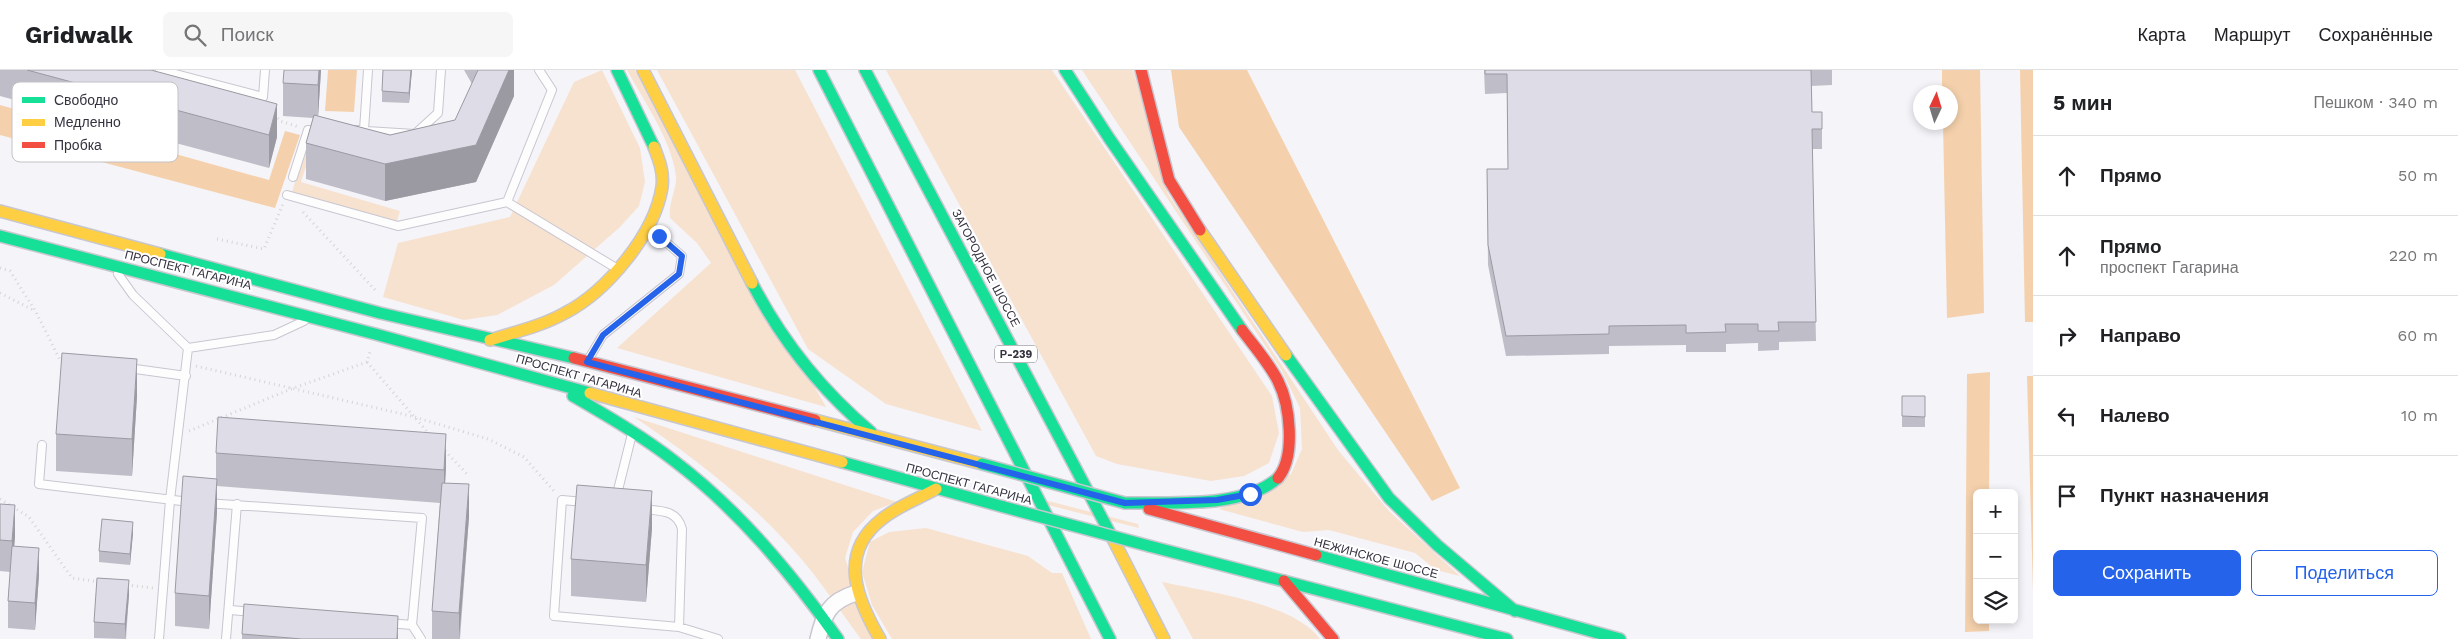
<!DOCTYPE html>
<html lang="ru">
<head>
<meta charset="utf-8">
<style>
  body { margin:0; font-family:"Work Sans",sans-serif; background:#f6f6f6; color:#202124 }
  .controls { position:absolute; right:15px; bottom:15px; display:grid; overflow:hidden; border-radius:8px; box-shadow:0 2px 8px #0003 }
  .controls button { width:45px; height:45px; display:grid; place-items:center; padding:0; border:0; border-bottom:1px solid #e0e0e0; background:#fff; color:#202124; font:25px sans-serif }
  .compass { position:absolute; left:1913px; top:15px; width:45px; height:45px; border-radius:50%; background:#fff; box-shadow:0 2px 8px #0003; rotate:4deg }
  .stop { position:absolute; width:15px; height:15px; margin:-11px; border:4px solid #2563eb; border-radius:50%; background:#fff }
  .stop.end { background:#2563eb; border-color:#fff; box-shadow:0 1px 5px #0008 }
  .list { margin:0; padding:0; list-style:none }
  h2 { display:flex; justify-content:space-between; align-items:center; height:65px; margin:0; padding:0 20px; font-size:21px }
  h2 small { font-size:16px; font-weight:400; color:#757577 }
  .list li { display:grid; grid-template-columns:32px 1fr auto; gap:15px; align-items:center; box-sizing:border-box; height:80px; padding:0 20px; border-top:1px solid #e0e0e0 }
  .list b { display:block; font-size:19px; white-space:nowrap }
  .list p { margin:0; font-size:16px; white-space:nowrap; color:#757577 }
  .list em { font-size:16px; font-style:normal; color:#757577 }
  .actions { display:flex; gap:10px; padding:15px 20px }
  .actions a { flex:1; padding:11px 0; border:1px solid #2563eb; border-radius:8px; text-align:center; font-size:18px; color:#2563eb }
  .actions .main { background:#2563eb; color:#fff }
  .icon { flex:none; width:28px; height:28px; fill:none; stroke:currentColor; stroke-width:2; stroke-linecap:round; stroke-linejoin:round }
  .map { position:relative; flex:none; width:2033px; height:569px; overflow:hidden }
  header { display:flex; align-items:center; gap:30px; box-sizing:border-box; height:70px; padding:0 25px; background:#fff; border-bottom:1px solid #e0e0e0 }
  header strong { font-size:24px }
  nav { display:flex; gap:28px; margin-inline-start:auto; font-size:18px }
  .search { width:350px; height:45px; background:#f6f6f6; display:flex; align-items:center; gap:12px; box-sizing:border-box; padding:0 18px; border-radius:8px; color:#757577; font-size:19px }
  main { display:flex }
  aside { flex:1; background:#fff }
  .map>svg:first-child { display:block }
  .green { fill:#f7e2d0 }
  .forest { fill:#f4d1ac }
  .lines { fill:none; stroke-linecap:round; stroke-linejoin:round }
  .lane-casing { stroke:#c8c6cf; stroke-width:10 }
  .street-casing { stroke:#c8c6cf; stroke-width:18 }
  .fast-casing { stroke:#c8c6cf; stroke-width:14 }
  .slow-casing { stroke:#c8c6cf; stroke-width:14 }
  .jam-casing { stroke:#c8c6cf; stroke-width:14 }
  .path { stroke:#d5d4d7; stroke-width:3; stroke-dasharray:1 4; stroke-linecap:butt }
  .lane { stroke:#fefdfe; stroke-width:8 }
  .street { stroke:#fefdfe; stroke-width:15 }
  .fast { stroke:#16e098; stroke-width:11 }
  .slow { stroke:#ffcf43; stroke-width:11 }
  .jam { stroke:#f24e42; stroke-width:11 }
  .fast-bridge-casing { stroke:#c8c6cf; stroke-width:14; stroke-linecap:butt }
  .fast-bridge { stroke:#16e098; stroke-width:11 }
  .wall { fill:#bfbdc7 }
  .shaded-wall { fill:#9b9aa2 }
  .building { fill:#dedce7; stroke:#9b9aa2 }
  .route { stroke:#2563eb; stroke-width:6 }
  .labels { text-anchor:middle; stroke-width:4; stroke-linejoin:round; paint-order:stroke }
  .shield { fill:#fff; stroke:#727079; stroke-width:1 }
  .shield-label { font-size:11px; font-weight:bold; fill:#353240 }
  .street-label { font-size:12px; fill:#353240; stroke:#fff }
  .key { fill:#fff; stroke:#c2c2c6; stroke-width:1 }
  .key-label { font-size:14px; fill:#353240 }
</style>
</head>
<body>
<header>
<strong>Gridwalk</strong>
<div class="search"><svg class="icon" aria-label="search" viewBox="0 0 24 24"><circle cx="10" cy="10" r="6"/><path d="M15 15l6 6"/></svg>Поиск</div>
<nav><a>Карта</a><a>Маршрут</a><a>Сохранённые</a></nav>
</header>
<main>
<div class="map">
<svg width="2033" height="569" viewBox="0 0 2033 569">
  <rect width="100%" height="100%" fill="#f5f4f9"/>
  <path class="green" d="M602,0L640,78L645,112L639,136L620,157L554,215L497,245L464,250L383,227L398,173L510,147L574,12Z
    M627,0H635L826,337L617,278L711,193L697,173L670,148C668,133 677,119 676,106C672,71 644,31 627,0Z
    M657,0H795L982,361L886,334L808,279Z
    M886,0H1052L1272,326L1279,363L1269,393L1244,406L1211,411L1117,394L1096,386Z
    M1082,0H1133L1168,124L1338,380L1389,441L1460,506L1436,500L1415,483L1329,460L1303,462L1219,439L1291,404L1302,379L1300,338L1282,301Z
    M310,63L313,74L301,112L400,141L397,151L292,122Z
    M634,347L897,432L873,441L853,462L845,488L873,569H861C840,541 820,510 797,484C750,430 693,387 634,347Z
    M1005,420L1138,454L1139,458L1008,425L1005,423Z
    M926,458L1028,486L1052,503H1062L1091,569H892L872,535L862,502L870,472L889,462Z
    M1162,512C1204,521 1295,533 1320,569H1193Z"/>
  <path class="forest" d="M328,0H357L354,42L325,41Z
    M1171,0H1247L1460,418L1432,431L1179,57Z
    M1942,0H1980L1984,243L1947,248L1943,53L1950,52V22H1942Z
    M2020,0H2033V252H2025Z
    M0,35L269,110L285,61L300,65L275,138L0,65Z
    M1990,302L1989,423H1977V550H1989V561L1965,562L1967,304Z
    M2027,306H2033V521Z"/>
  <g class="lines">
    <g class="lane-casing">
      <path id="lane" d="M160,0L263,27L265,0
        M539,0L552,20L507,132L616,198
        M356,60H364L368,0
        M366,61L415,64L438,43L441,0
        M293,107L308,60H320
        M287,125L398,156L507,132
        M118,204L133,225L188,278
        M188,278L274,265L304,251
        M588,290L603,265L679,204L682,186L659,166L647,164
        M128,298L186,306
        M42,375L39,414L190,432
        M616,428L632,364
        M584,432L562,430L554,546L679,557
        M206,433L422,448L412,555
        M642,439C659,441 677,439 682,459L679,557L718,569
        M231,540L252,542
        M388,553L412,555L421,569
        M159,569L170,430L188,278
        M226,569L237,434"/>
    </g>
    <g class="street-casing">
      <path id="street" d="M818,569C824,543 830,531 856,523"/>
    </g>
    <g class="fast-casing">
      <path id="fast" d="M617,0L654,77
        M819,0L1110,569
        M865,0L1113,469
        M1065,0L1109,68L1242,260
        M0,166L375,264L590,323
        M160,184L380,243L574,288
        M752,213C782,271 821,320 871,362
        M1286,285L1389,428L1437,475L1515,541
        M573,326C607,346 642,366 673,390C738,439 791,503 838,569
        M842,392L1004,437
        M1125,433C1170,432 1243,439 1278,408
        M1149,476L1507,569
        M1316,485L1620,569"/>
    </g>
    <g class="slow-casing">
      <path id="slow" d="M643,0L752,213
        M0,141L160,184
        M1200,160L1286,285
        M490,270C515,262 542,256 565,243C606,222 655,164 662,117C664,102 659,90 654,77
        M590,323L842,392
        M815,350L982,394
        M1113,469L1164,569
        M880,569C856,528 838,483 882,449C898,436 918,429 936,419"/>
    </g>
    <g class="jam-casing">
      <path id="jam" d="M1141,0L1169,110L1200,160
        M1242,260C1254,276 1269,293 1278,311C1290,335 1296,386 1278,408
        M574,288L815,350
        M1149,439L1316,485
        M1284,511L1333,569"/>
    </g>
    <path class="path" d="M275,44L280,51L299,57
      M303,142L377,222
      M217,169L264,179L283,134
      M0,198L10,201L36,242L60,290
      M0,223L35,241
      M367,292L430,365
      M196,296L411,346L488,369L524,387L555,422
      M189,361L291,319L367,292L370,282
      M445,381L467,404
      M0,429L29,447L72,508L101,512
      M127,515L153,518"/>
    <use href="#lane" class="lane"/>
    <use href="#street" class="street"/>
    <use href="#fast" class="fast"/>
    <use href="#slow" class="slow"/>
    <use href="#jam" class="jam"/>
    <g class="fast-bridge-casing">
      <path id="fast-bridge" d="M982,394L1125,433
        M1004,437L1149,476"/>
    </g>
    <use href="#fast-bridge" class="fast-bridge"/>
  </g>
  <path class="wall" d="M0,0H151L277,67L269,98L0,26Z
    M321,0L318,46L390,65L455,50L472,14L464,0H514V26L476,112L385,131L306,109V73L313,48L283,46V13Z
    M412,0L409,33L382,32V21Z
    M1484,0H1832V15L1811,16L1812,42L1822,59V79H1812L1816,271L1779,272V280L1758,281V273L1726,274V282H1686V275L1609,276V284L1506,286L1488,195L1487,99H1508L1507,23L1485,24Z
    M137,326L132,406L56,401V364Z
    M1902,326H1925V357H1902Z
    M216,383L446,397L445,413L469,447L460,569H432V541L440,433L217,416V442L209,559L175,556V523L216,409Z
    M0,434L15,467L14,476L39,505L35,560L8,558V531L10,502L0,501Z
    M652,458L646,532L571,526V489Z
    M133,463L130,495L99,492V481Z
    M129,525L126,569L94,568V552Z
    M242,564L398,569H242Z"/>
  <path class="shaded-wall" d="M319,0H321L318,48V15Z
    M411,0H412L409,33V23Z
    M509,0H514V26L476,112L385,131V94L476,75Z
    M277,34V67L269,98V65Z
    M137,289V326L132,406V369Z
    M446,364V397L444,433V400Z
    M217,409V442L209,559V526Z
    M469,414V447L459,569V543Z
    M652,421V458L646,532V495Z
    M15,435V467L12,502V471Z
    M133,452V463L130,495V484Z
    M39,478V505L35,560V533Z
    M129,510V525L125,569V554Z
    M398,546V569H397Z"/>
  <path class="building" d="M27,0H151L277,34L269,65Z
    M284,0H319L318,15L283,13Z
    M383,0H411L409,23L382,21Z
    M478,0H509L476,75L385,94L306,73L314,45L390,65L455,50Z
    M1485,0H1811L1812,42H1822V59H1812L1816,252H1778L1779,261H1758V254H1725L1726,262L1686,263V255L1609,256V264L1506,266L1488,175L1487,99H1508L1507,4H1485Z
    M62,283L137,289L132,369L56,364Z
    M1902,326H1925V347L1902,346Z
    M218,347L446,364L444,400L216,383Z
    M183,406L217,409L209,526L175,523Z
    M442,413L469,414L459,543L432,541Z
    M577,415L652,421L646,495L571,489Z
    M0,434L15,435L12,471L0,470Z
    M102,449L133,452L130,484L99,481Z
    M12,476L39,478L35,533L8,531Z
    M97,508L129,510L125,554L94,552Z
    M244,534L398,546L397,569H302L242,564Z"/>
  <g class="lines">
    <path class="route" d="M659,166L682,186L679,204L603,265L587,292L1125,433L1217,430L1250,424"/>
  </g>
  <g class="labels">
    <rect class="shield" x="995" y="275.5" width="42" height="17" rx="4"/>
    <g class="shield-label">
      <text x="1016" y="288">Р-239</text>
    </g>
    <g class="street-label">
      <text transform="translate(986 198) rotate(62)" y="4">ЗАГОРОДНОЕ ШОССЕ</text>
      <text transform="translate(188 200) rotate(14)" y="4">ПРОСПЕКТ ГАГАРИНА</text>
      <text transform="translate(579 306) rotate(16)" y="4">ПРОСПЕКТ ГАГАРИНА</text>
      <text transform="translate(969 414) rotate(15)" y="4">ПРОСПЕКТ ГАГАРИНА</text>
      <text transform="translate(1376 488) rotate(15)" y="4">НЕЖИНСКОЕ ШОССЕ</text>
    </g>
  </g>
  <rect x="12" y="12" width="166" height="80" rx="8" class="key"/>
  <rect x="22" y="27" width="23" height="6" fill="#16e098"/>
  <rect x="22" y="49" width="23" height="7" fill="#ffcf43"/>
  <rect x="22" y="72" width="23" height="6" fill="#f24e42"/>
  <g class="key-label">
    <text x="54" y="35">Свободно</text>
    <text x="54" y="57">Медленно</text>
    <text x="54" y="80">Пробка</text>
  </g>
</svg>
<div class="controls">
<button>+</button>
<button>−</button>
<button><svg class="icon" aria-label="layers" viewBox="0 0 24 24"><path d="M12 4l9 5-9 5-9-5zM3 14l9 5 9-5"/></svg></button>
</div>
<svg class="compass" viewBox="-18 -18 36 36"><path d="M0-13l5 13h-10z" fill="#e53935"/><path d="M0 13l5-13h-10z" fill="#757577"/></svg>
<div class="stop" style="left:1250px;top:424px"></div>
<div class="stop end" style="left:659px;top:166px"></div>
</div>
<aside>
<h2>5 мин<small>Пешком · 340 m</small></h2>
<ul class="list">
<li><svg class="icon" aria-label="ahead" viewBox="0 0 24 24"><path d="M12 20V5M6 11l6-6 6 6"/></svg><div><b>Прямо</b></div><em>50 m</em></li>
<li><svg class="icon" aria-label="ahead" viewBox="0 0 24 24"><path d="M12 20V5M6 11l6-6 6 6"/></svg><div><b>Прямо</b><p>проспект Гагарина</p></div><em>220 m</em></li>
<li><svg class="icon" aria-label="right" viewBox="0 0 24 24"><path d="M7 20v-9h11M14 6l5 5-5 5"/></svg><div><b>Направо</b></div><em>60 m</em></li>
<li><svg class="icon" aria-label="left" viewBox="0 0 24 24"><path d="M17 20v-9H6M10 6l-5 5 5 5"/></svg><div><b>Налево</b></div><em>10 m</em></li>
<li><svg class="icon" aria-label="arrive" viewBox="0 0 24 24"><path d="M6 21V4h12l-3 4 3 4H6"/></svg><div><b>Пункт назначения</b></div></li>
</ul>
<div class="actions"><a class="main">Сохранить</a><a>Поделиться</a></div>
</aside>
</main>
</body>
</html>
